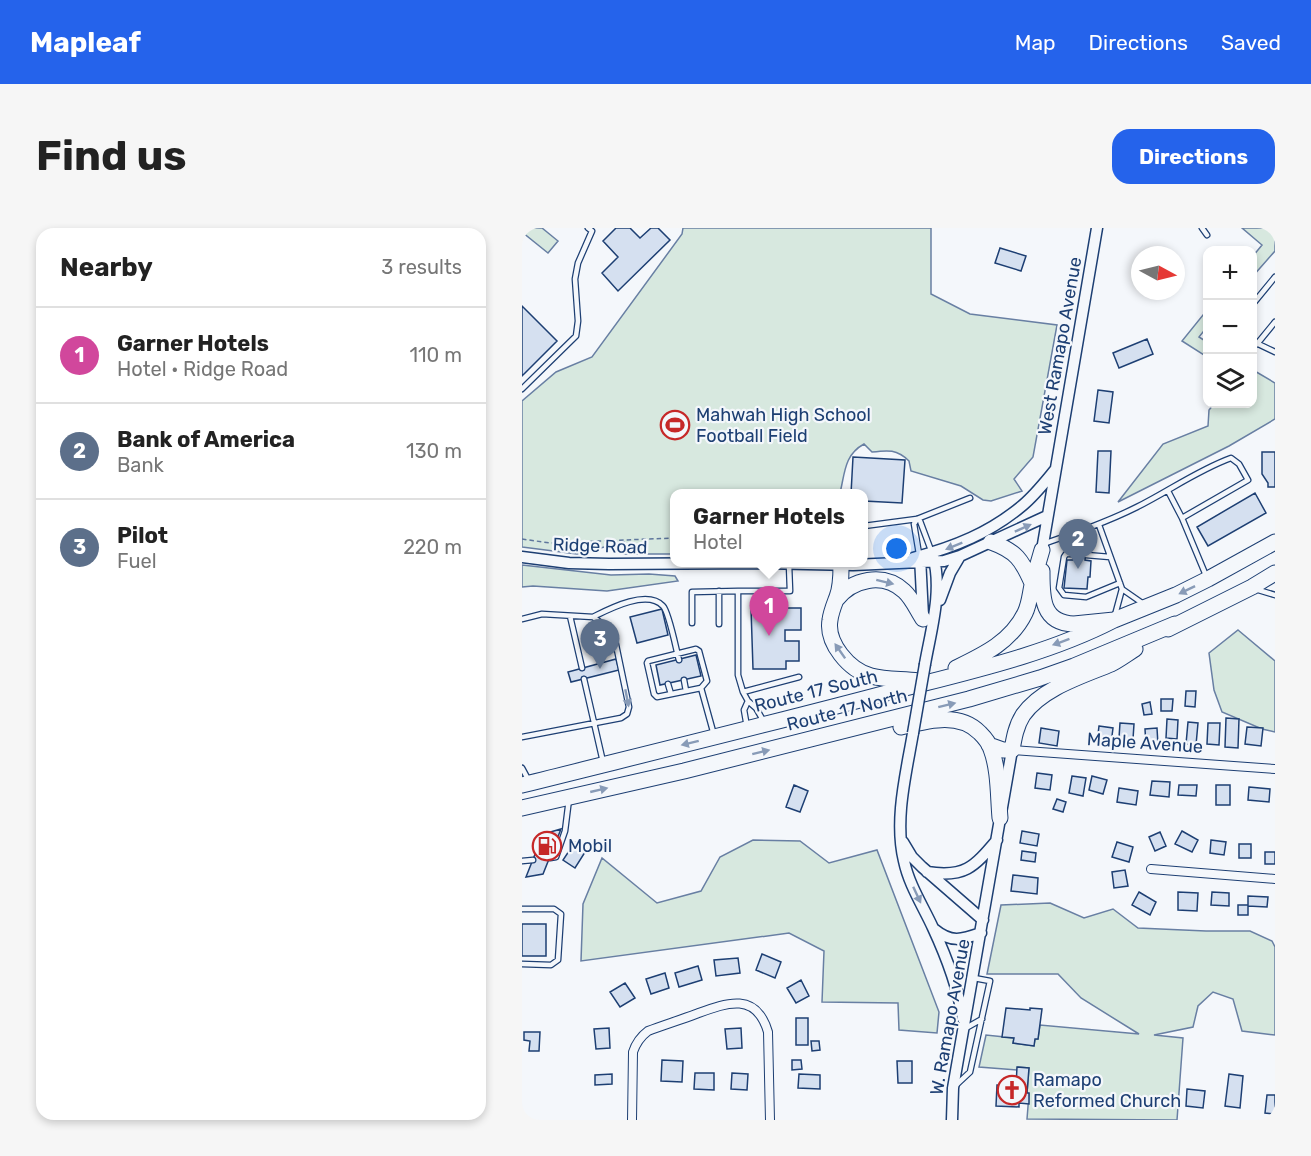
<!DOCTYPE html>
<html lang="en">
<head>
<meta charset="utf-8">
<style>
  body { margin:0; font-family:Rubik,sans-serif; background:#f6f6f6; color:#222 }
  .controls { position:absolute; right:18px; top:18px; display:grid; overflow:hidden; border-radius:12px; box-shadow:0 3px 9px #0003 }
  .controls button { width:54px; height:54px; display:grid; place-items:center; padding:0; border:0; border-bottom:2px solid #e0e0e0; background:#fff; color:#222; font:30px sans-serif }
  .compass { position:absolute; left:609px; top:18px; width:54px; height:54px; border-radius:50%; background:#fff; box-shadow:0 3px 9px #0003; rotate:97deg }
  .you { position:absolute; left:375px; top:321px; width:21px; height:21px; margin:-15px; border:4px solid #fff; border-radius:50%; background:#1a73e8; box-shadow:0 0 0 9px #1a73e833 }
  .badge { display:grid; place-items:center; width:39px; height:39px; border-radius:50%; background:#2563eb; color:#fff; font-size:20px; font-weight:700 }
  .pin { position:absolute; translate:-50% -50px; filter:drop-shadow(0 2px 3px #0008) }
  .pin::after { content:''; position:absolute; top:32px; width:21px; height:18px; background:inherit; clip-path:polygon(0 0,100% 0,50% 100%) }
  .popup { position:absolute; left:148px; top:261px; width:198px; height:78px; box-sizing:border-box; display:grid; place-content:center; border-radius:12px; background:#fff; filter:drop-shadow(0 2px 4px #0005); font-size:20px; white-space:nowrap; color:#767676 }
  .popup b { font-size:22px; color:#222 }
  .popup::after { content:''; position:absolute; left:50%; top:100%; margin-left:-12px; border:12px solid transparent; border-top-color:#fff }
  .list { margin:0; padding:0; list-style:none }
  h2 { display:flex; justify-content:space-between; align-items:center; height:78px; margin:0; padding:0 24px; font-size:26px }
  h2 small { font-size:20px; font-weight:400; color:#767676 }
  .list li { display:grid; grid-template-columns:39px 1fr auto; gap:18px; align-items:center; box-sizing:border-box; height:96px; padding:0 24px; border-top:2px solid #e0e0e0 }
  .list b { display:block; font-size:22px; white-space:nowrap }
  .list p { margin:0; font-size:20px; white-space:nowrap; color:#767676 }
  .list em { font-size:20px; font-style:normal; color:#767676 }
  .icon { flex:none; width:33px; height:33px; fill:none; stroke:currentColor; stroke-width:2; stroke-linecap:round; stroke-linejoin:round }
  .map { position:relative; flex:none; width:753px; height:892px; overflow:hidden; border-radius:18px }
  header { display:flex; align-items:center; gap:36px; box-sizing:border-box; height:84px; padding:0 30px; background:#2563eb; color:#fff }
  header strong { font-size:28px }
  nav { display:flex; gap:33px; margin-inline-start:auto; font-size:21px }
  .intro { display:flex; align-items:center; justify-content:space-between; box-sizing:border-box; height:144px; padding:0 36px }
  h1 { margin:0; font-size:42px }
  .button { padding:15px 27px; border-radius:18px; background:#2563eb; color:#fff; font-size:21px; font-weight:700 }
  main { display:flex; gap:36px; padding:0 36px }
  aside { flex:1; background:#fff; border-radius:18px; box-shadow:0 3px 9px #0003 }
  .map>svg:first-child { display:block }
  .green { fill:#d7e8df; stroke:#687fa3; stroke-width:1.5 }
  .building { fill:#d5e0f0; stroke:#1d3f73; stroke-width:1.5 }
  .lines { fill:none; stroke-linecap:round; stroke-linejoin:round }
  .service-casing { stroke:#1d3f73; stroke-width:7 }
  .minor-casing { stroke:#1d3f73; stroke-width:10 }
  .tertiary-casing { stroke:#1d3f73; stroke-width:13 }
  .trunk-casing { stroke:#1d3f73; stroke-width:17 }
  .path { stroke:#5e769c; stroke-width:1.5; stroke-dasharray:4.5 3; stroke-linecap:butt }
  .service { stroke:#f4f7fb; stroke-width:4.5 }
  .minor { stroke:#f4f7fb; stroke-width:8 }
  .tertiary { stroke:#f4f7fb; stroke-width:10 }
  .trunk { stroke:#f4f7fb; stroke-width:15 }
  .tertiary-bridge-casing { stroke:#1d3f73; stroke-width:13; stroke-linecap:butt }
  .tertiary-bridge { stroke:#f4f7fb; stroke-width:10 }
  .oneway { fill:#889bb7 }
  .labels { text-anchor:middle; stroke-width:4.5; stroke-linejoin:round; paint-order:stroke }
  .street-label { font-size:18px; fill:#1d3f73; stroke:#f4f7fb }
  .poi-label { font-size:18px; fill:#1d3f73; stroke:#f4f7fb; text-anchor:start }
</style>
</head>
<body>
<header>
<strong>Mapleaf</strong>
<nav><a>Map</a><a>Directions</a><a>Saved</a></nav>
</header>
<div class="intro"><h1>Find us</h1><a class="button">Directions</a></div>
<main>
<aside>
<h2>Nearby<small>3 results</small></h2>
<ul class="list">
<li><span class="badge" style="background:#d1479c">1</span><div><b>Garner Hotels</b><p>Hotel · Ridge Road</p></div><em>110 m</em></li>
<li><span class="badge" style="background:#5c6f8a">2</span><div><b>Bank of America</b><p>Bank</p></div><em>130 m</em></li>
<li><span class="badge" style="background:#5c6f8a">3</span><div><b>Pilot</b><p>Fuel</p></div><em>220 m</em></li>
</ul>
</aside>
<div class="map">
<svg width="753" height="892" viewBox="0 0 753 892">
  <rect width="100%" height="100%" fill="#f4f7fb"/>
  <path class="green" d="M3,0H20L36,13L26,25L0,4Z
    M161,0H409V66L448,86L535,97L511,229L492,251L500,263L469,273L461,272L439,258L389,243L387,233C375,221 366,222 350,224L342,216C322,227 323,245 318,265L152,266V326H102V314L55,326L0,319V173L34,144L70,129L160,6Z
    M720,0H753V23L731,48V28L740,17Z
    M685,82V99L677,109L685,114V129L660,113Z
    M731,142L753,155V191L707,218L596,274L641,216L686,198L687,182L692,176H730Z
    M0,337L89,347L127,346L153,348L156,353L85,363L11,358L0,359Z
    M716,402L753,433V504L740,501L700,484L692,462L687,425Z
    M231,612L278,613L307,635L355,622L417,784L415,805L377,802L376,775L300,774L302,723L267,705L59,733L61,676L80,630L135,675L179,663L198,629Z
    M528,675L562,690L591,681L616,700L684,703H728L750,713L753,719V807L720,803L711,771L691,764L676,778L671,799L632,807L661,810L655,892L505,891L507,866L505,865L507,840L496,839L495,842L457,839L464,807L492,810L491,815L512,818L513,811H516L518,797L617,806L559,770L536,746H465L479,677Z"/>
  <path class="building" d="M94,0H108L118,10L129,0H136L148,12L96,63L80,45L96,29L81,13Z
    M478,20L504,28L499,43L473,35Z
    M0,78L35,113L0,148Z
    M625,111L631,126L597,140L591,125Z
    M576,162L591,164L587,195L572,193Z
    M576,223H589L587,265L574,264Z
    M740,224H753V259H746V255L740,246Z
    M331,229L383,232L380,275L342,273V266H329Z
    M733,265L744,285L686,318L675,299Z
    M552,320L564,321L563,332L569,333L568,349H566L565,361L542,360L545,332H551Z
    M229,380H279V402H263V413H277V433H264V441H231Z
    M140,381L146,407L115,415L108,389Z
    M174,427L179,448L138,457L134,437Z
    M94,431L97,442L49,454L46,444Z
    M664,463H674L673,479L663,478Z
    M639,471H651L650,483H639Z
    M628,474L630,486L622,487L620,476Z
    M704,490L717,491L716,520L703,519Z
    M645,491L656,492L655,511L644,510Z
    M666,494L676,495L674,517L664,516Z
    M598,495L612,496L611,511L597,510Z
    M686,495H698L697,517L685,516Z
    M577,498L591,500L589,516L575,514Z
    M725,499L741,500L739,518L723,516Z
    M519,500L537,503L535,518L517,515Z
    M635,500L636,517L624,518L623,501Z
    M515,545L530,547L528,562L513,560Z
    M550,548L564,550L561,568L547,565Z
    M570,548L585,552L581,566L567,562Z
    M630,553L648,554L647,569L628,567Z
    M272,557L286,563L278,584L264,579Z
    M657,557H675L674,568L656,567Z
    M694,557H708V577H694Z
    M727,559L748,561L747,574L726,572Z
    M597,560L616,563L614,577L595,574Z
    M535,571L544,574L541,584L531,581Z
    M39,601L21,646L4,649L21,606Z
    M500,603L517,606L515,618L498,615Z
    M660,603L676,612L670,624L653,616Z
    M638,604L644,618L633,623L627,609Z
    M689,612L704,614L702,627L688,625Z
    M53,614L65,621L53,640L41,632Z
    M595,614L611,619L607,634L590,629Z
    M717,616H729V630H717Z
    M500,623L514,625L513,634L499,632Z
    M743,624H753V636H743Z
    M603,642L606,658L592,660L590,644Z
    M491,647L516,650L515,666L489,663Z
    M617,664L634,674L628,687L610,677Z
    M656,664L676,665L675,683L656,682Z
    M690,664L707,665V678L689,677Z
    M726,668L746,669L745,679L726,678V687H716V677H726Z
    M0,696H24V728H0Z
    M240,726L259,734L253,750L234,742Z
    M216,730L218,745L194,748L192,732Z
    M176,738L180,752L157,759L153,745Z
    M143,745L147,760L129,766L124,751Z
    M279,752L287,768L274,775L265,760Z
    M103,755L113,770L98,779L88,764Z
    M484,780L508,782V780L520,781L516,811H513L512,818L491,815L492,810L480,809Z
    M274,790H286V817H274Z
    M87,800L88,820L74,821L72,801Z
    M219,800L220,820L205,821L203,801Z
    M2,804H18L17,823H7L8,813L2,812Z
    M289,813H297L298,822L290,823Z
    M140,832L161,833L160,854L139,853Z
    M270,832H279L280,841L270,842Z
    M375,833H390V855H376Z
    M495,839L507,840L505,865H507V876L497,875V879L474,878L475,857L494,858Z
    M173,845H192V862L172,861Z
    M210,845L226,846L225,862L209,861Z
    M90,846V856L73,857V847Z
    M277,846L298,847V861L276,860Z
    M707,846L721,848L718,880L703,878Z
    M665,861L683,863L681,880L664,878Z
    M745,867H753V886L743,885Z"/>
  <g class="lines">
    <g class="service-casing">
      <path id="service" d="M680,0L685,7
        M730,77L753,49
        M730,113L753,124
        M735,116L753,94
        M0,161L54,108L56,93L53,51L56,35L70,3L66,0
        M646,263L660,290
        M577,297L600,361L623,377
        M342,298L395,291L448,270
        M521,316C553,305 585,294 615,279C647,263 676,242 709,230L717,236L726,252L660,290L685,350
        M397,326L392,296L395,291L398,293L410,325
        M551,326H544L542,329L537,360L542,367L564,369L598,355
        M564,327L588,329
        M733,361L753,367
        M197,363V396
        M593,387L600,361
        M48,388L60,440
        M71,389C87,381 125,361 141,378C147,384 154,421 157,432
        M0,391L20,386L71,389L85,399L93,412L107,479L105,486L99,490L0,509
        M170,395V364L216,363
        M174,421L177,423L185,453L179,460L135,469L132,466L125,435L126,433Z
        M62,451L81,534
        M162,452L164,463
        M146,456L149,466
        M179,460L192,507
        M221,464L277,449
        M242,494L234,480L226,473L221,464L216,447V363H268L267,337
        M225,499L222,482L226,473
        M0,540L7,553
        M28,630L34,629L43,603L47,571
        M0,633L11,632
        M0,681H32L39,686L36,732L29,737L0,736
        M444,800L460,791
        M433,858L448,844L468,753L452,750"/>
    </g>
    <g class="minor-casing">
      <path id="minor" d="M490,522L753,541
        M629,641L753,651
        M110,892L111,824C114,815 118,809 126,803C142,797 158,792 174,786C204,775 234,763 246,804L248,892"/>
    </g>
    <g class="tertiary-casing">
      <path id="tertiary" d="M520,322L575,0
        M0,329L47,335L87,336L236,335L331,337L422,333L438,328L525,288
        M398,329L401,388
        M391,330C432,319 468,305 501,277C513,267 523,254 533,242
        M418,372L428,345L438,328
        M403,436C409,402 421,362 411,328
        M391,505C384,546 372,592 382,633C387,657 401,678 411,700C425,730 436,759 441,791
        M381,614L390,629L400,639L461,692
        M405,644C443,650 452,639 475,612
        M412,701C429,715 439,712 459,705
        M430,892L431,860L490,522"/>
    </g>
    <g class="trunk-casing">
      <path id="trunk" d="M469,314C494,323 500,332 510,355
        M319,337C319,348 319,359 315,369C312,377 309,384 308,392C304,415 327,442 349,448C364,452 380,451 396,453
        M520,343C520,368 519,395 552,396L592,392L654,367L686,351L753,314
        M314,372C330,351 361,344 382,363C390,370 395,382 401,391
        M646,401L730,359L753,345
        M434,440C461,427 489,414 503,385C508,375 508,364 511,353C514,343 517,332 520,322
        M379,499C404,493 437,483 458,505C463,510 467,515 469,521C477,542 476,568 478,590
        M467,517L481,522H490C492,510 494,498 501,487C520,460 560,448 589,436C597,432 605,426 613,421
        M0,557C124,526 248,496 372,463C445,444 524,427 592,392
        M0,580L162,543L447,471L518,450L552,438L653,396"/>
    </g>
    <path class="path" d="M0,311L28,315L152,310"/>
    <use href="#service" class="service"/>
    <use href="#minor" class="minor"/>
    <use href="#tertiary" class="tertiary"/>
    <use href="#trunk" class="trunk"/>
    <g class="tertiary-bridge-casing">
      <path id="tertiary-bridge" d="M391,505L403,436"/>
    </g>
    <use href="#tertiary-bridge" class="tertiary-bridge"/>
  </g>
  <defs><path id="oneway-solid" d="M-6-.8H1V-3.2L6.5 0L1 3.2V.8H-6Z" transform="scale(1.5)"/></defs>
  <g class="oneway">
    <use href="#oneway-solid" transform="translate(501 300) rotate(-24)"/>
    <use href="#oneway-solid" transform="translate(432 318) rotate(158)"/>
    <use href="#oneway-solid" transform="translate(363 354) rotate(14)"/>
    <use href="#oneway-solid" transform="translate(665 362) rotate(154)"/>
    <use href="#oneway-solid" transform="translate(539 414) rotate(160)"/>
    <use href="#oneway-solid" transform="translate(318 423) rotate(-125)"/>
    <use href="#oneway-solid" transform="translate(105 470) rotate(79)"/>
    <use href="#oneway-solid" transform="translate(425 477) rotate(-14)"/>
    <use href="#oneway-solid" transform="translate(168 515) rotate(166)"/>
    <use href="#oneway-solid" transform="translate(239 524) rotate(-14)"/>
    <use href="#oneway-solid" transform="translate(77 562) rotate(-13)"/>
    <use href="#oneway-solid" transform="translate(395 667) rotate(65)"/>
  </g>
  <defs>
    <g id="stadium-ring" transform="scale(1.5)"><circle r="9.5" fill="#f4f7fb" stroke="#c62828" stroke-width="1.5"/><path d="M0-5a6.5 5 0 1 0 0 10a6.5 5 0 1 0 0-10ZM-3.5-1.8h7v3.6h-7Z" fill="#c62828"/></g>
    <g id="fuel-ring" transform="scale(1.5)"><circle r="9.5" fill="#f4f7fb" stroke="#c62828" stroke-width="1.5"/><path d="M-5.5-6h7V0h2V4h1.3V-2.5L3-4.5l.8-.8L6-3V5H2.5V1h-1V6h-7ZM-4.2-4.7v3.2H.2V-4.7Z" fill="#c62828"/></g>
    <g id="church-ring" transform="scale(1.5)"><circle r="9.5" fill="#f4f7fb" stroke="#c62828" stroke-width="1.5"/><path d="M-1.2-6h2.4v3.5h3.3v2.4h-3.3V6h-2.4V-.1h-3.3v-2.4h3.3Z" fill="#c62828"/></g>
  </defs>
  <g fill-rule="evenodd">
    <use href="#stadium-ring" x="153" y="197"/>
    <use href="#fuel-ring" x="25" y="618"/>
    <use href="#church-ring" x="490" y="862"/>
  </g>
  <g class="labels">
    <g class="street-label">
      <text transform="translate(538 118) rotate(-80)" y="6">West Ramapo Avenue</text>
      <text transform="translate(78 318) rotate(2)" y="6">Ridge Road</text>
      <text transform="translate(294 463) rotate(-14)" y="6">Route 17 South</text>
      <text transform="translate(325 482) rotate(-14)" y="6">Route 17 North</text>
      <text transform="translate(623 515) rotate(4)" y="6">Maple Avenue</text>
      <text transform="translate(428 789) rotate(-80)" y="6">W. Ramapo Avenue</text>
    </g>
    <g class="poi-label">
      <text x="174" y="193">Mahwah High School<tspan x="174" dy="21">Football Field</tspan></text>
      <text x="46" y="624">Mobil</text>
      <text x="511" y="858">Ramapo<tspan x="511" dy="21">Reformed Church</tspan></text>
    </g>
  </g>
</svg>
<div class="controls">
<button>+</button>
<button>−</button>
<button><svg class="icon" aria-label="layers" viewBox="0 0 24 24"><path d="M12 4l9 5-9 5-9-5zM3 14l9 5 9-5"/></svg></button>
</div>
<svg class="compass" viewBox="-18 -18 36 36"><path d="M0-13l5 13h-10z" fill="#e53935"/><path d="M0 13l5-13h-10z" fill="#767676"/></svg>
<div class="you"></div>
<div class="pin badge" style="left:247px;top:408px;background:#d1479c">1</div>
<div class="popup"><b>Garner Hotels</b>Hotel</div>
<div class="pin badge" style="left:556px;top:341px;background:#5c6f8a">2</div>
<div class="pin badge" style="left:78px;top:441px;background:#5c6f8a">3</div>
</div>
</main>
</body>
</html>
